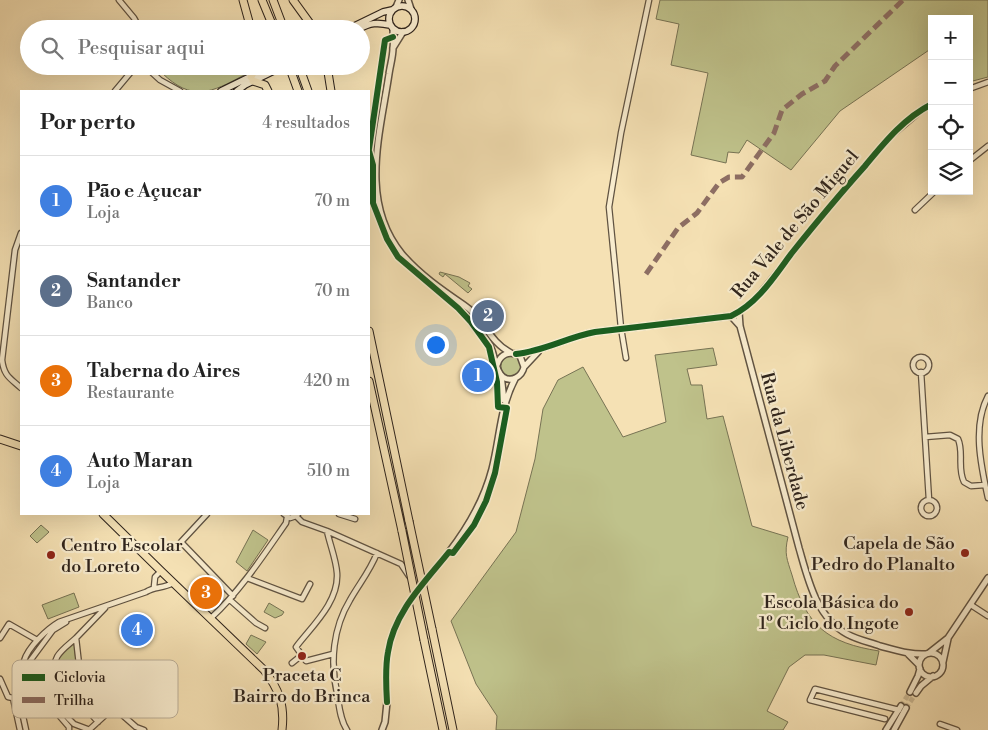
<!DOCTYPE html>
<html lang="pt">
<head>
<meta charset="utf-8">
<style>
  body { margin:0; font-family:"Libre Bodoni",serif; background:#f6f6f6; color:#222 }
  .controls { position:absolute; right:15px; top:15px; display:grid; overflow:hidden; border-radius:0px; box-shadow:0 5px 20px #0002 }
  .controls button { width:45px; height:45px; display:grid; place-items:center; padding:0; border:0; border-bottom:1px solid #e0e0e0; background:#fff; color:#222; font:25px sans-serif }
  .you { position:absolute; left:435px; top:344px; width:18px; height:18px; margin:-12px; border:4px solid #fff; border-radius:50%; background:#1a73e8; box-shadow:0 0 0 8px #1a73e833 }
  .badge { display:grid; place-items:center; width:32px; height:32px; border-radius:50%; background:#8f2418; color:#fff; font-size:16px; font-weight:700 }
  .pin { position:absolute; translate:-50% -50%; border:2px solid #fff; box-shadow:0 1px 5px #0006 }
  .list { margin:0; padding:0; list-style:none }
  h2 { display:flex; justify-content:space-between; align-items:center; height:65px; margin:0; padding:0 20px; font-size:21px }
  h2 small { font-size:16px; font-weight:400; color:#767676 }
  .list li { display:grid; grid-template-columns:32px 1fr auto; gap:15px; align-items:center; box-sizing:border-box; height:90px; padding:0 20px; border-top:1px solid #e0e0e0 }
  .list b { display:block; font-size:19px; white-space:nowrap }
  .list p { margin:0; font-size:16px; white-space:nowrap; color:#767676 }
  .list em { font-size:16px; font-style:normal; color:#767676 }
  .icon { flex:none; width:28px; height:28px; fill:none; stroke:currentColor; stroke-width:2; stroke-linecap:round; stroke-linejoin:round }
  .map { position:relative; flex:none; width:988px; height:730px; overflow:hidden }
  .search { position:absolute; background:#fff; box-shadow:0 5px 20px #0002; left:20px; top:20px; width:350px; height:55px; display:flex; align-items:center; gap:12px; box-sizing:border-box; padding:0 18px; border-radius:28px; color:#767676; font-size:19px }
  .panel { position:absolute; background:#fff; box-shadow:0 5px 20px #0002; left:20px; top:90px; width:350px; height:425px; border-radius:0px }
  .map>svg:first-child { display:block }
  .green { fill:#bfc28b; stroke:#777354 }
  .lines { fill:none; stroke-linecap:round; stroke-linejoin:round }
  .tertiary-tunnel { stroke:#cdbb96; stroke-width:5; stroke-dasharray:5 2.5; stroke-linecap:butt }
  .minor-casing { stroke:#605342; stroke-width:7 }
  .tertiary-casing { stroke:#605342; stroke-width:8 }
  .secondary-casing { stroke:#2f241c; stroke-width:8 }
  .primary-casing { stroke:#2f241c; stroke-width:9 }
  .trunk-casing { stroke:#2f241c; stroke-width:9 }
  .minor { stroke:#f8ecce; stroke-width:4.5 }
  .tertiary { stroke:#f8ecce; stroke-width:5 }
  .secondary { stroke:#f8ecce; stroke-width:5.5 }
  .primary { stroke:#f5e1b4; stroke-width:7 }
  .trunk { stroke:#f5e1b4; stroke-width:7 }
  .trunk-bridge-casing { stroke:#2f241c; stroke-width:9; stroke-linecap:butt }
  .trunk-bridge { stroke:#f5e1b4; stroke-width:7 }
  .quiet { stroke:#8d6e63; stroke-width:5; stroke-dasharray:10 5; stroke-linecap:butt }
  .cycleway-casing { stroke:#f8ecce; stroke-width:9 }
  .cycleway { stroke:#1b5e20; stroke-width:6 }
  .poi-dot { fill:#8f2418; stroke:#f8ecce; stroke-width:2 }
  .labels { text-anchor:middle; stroke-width:4.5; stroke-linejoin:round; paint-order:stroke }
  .street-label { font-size:18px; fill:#2f241c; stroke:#f8ecce }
  .poi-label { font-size:18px; fill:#2f241c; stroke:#f8ecce; text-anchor:end }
  .key { fill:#f8ecce; stroke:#bcb099; stroke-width:1 }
  .key-label { font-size:14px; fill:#2f241c }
</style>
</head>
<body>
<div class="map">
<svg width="988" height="730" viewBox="0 0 988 730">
  <rect width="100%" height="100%" fill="#f5e1b4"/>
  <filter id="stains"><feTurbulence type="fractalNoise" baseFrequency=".004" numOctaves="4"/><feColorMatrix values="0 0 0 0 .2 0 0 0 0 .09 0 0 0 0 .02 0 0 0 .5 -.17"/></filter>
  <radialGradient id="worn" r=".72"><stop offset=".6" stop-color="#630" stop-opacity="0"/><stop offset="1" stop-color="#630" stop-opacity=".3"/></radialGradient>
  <path class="green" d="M660,0H988V77L969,82V19H932V48L840,111L791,170L747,140L739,153L728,152L726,163L691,155L708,73L671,65L679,24L656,19Z
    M184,66H246L247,70L244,75C211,93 192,102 162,73L164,72L165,74L179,69V68Z
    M440,272L459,277L470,283L468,286L472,289L468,293L445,274L443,277L439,274Z
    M713,348L717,365L687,369L691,385H702L707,419L723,416L752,526L788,537C784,554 787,559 792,575C806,626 828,643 879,651L876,665L824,655H805L789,667L767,711L788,722L783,730H496L497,716L476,684L451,621L516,532L535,459L543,409L558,380L583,367L623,437L666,422L655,355Z
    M501 366a10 10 0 1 1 20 0a10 10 0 1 1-20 0Z
    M41,525L49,532L37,543L30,536Z
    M253,530L268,540L247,571L236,562Z
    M74,593L79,607L48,619L42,605Z
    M269,603L284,612L282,615L275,618L264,612Z
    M251,635L266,642L257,654L246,644Z
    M74,642L76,662L74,664L72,662L59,673L56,668L57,658Z"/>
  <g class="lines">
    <path class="tertiary-tunnel" d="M901,706L910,692
      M906,708L916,693"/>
    <g class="minor-casing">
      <path id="minor" d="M119,0L134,18L140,29
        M138,66L141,70H145L149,68
        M148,69L160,80L180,91
        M969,89L988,82
        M115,91L136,66
        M969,161L988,146
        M915,210L935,191
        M21,233L15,250L2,360C4,376 10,378 21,388
        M739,312L756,298L834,201L890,137L924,108L932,104
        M913 365a8 8 0 1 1 16 0a8 8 0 1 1-16 0Z
        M626,358L621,328L609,207L621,133L649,0
        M921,372L929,500
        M988,396C972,426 981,466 988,498
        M925,437L950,435L958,439C964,452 957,468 964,482L971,486L985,485
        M921 508a8 8 0 1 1 16 0a8 8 0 1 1-16 0Z
        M207,514L181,542L233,596
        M284,514L290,518L296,516L298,514
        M339,514L355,519
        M296,516L302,522L327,531L401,564L409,576
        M327,531C330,545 336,559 337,573C339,602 312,626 296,647L306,661L333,654
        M247,578L302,599L310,584
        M154,587L155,577L161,571
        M230,600L256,623L265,628
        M971,605L988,616
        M105,608L76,638L80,673L95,691L136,727L144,730
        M211,618C241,590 263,556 286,523L287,517
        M66,622L53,630L30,661L29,668L31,674L69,719L74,724L90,730
        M0,638L9,624L37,640
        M76,638C64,649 49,657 57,675L98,722
        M292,663L302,655
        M0,679L8,697L13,698L31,682
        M13,698L20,730
        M387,702C386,686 385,668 388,652C394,612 425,582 449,552
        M885,719L810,700L815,689L899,710
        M940,724L957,730
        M26,730L19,698L33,686
        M69,730V727L26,677C24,671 23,667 24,661C28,647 47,629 59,622L146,592C155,586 162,589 173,583
        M89,730L113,708
        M347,730C340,720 339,705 337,693C330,662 333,628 350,600C359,584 370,571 377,553"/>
    </g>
    <g class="tertiary-casing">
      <path id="tertiary" d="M408,0L411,9
        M396,7L399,0
        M393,29C393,35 394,42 393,48C393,57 390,66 389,74C380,134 359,202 402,254C419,274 442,290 464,305C484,318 488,341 511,353
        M393,48L403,32
        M455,301C466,317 482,329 491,348C495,356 495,371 503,377C512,383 522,376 524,367L520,356C510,350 500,354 497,365
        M731,316L740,326
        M516,354C544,351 568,337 595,332L731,316L739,312L740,326L799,548C808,579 816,617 847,634C858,640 869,642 880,646C896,650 910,655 926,654
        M524,367L538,352
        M501,375L504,400
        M449,552C469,526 484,500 492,469C500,438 500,407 515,379
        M929,653L948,638L988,578
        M919 665a12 12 0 1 1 24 0a12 12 0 1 1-24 0Z
        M908,654L919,665
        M943,662L948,639
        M910,692L918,676L920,669
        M916,693L921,686L933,676
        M382,730L385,722L387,702
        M886,730L901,706
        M894,730L906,708"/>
    </g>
    <g class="secondary-casing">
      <path id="secondary" d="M389 19a13 13 0 1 1 26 0a13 13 0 1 1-26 0Z
        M348,29L383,12L392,10
        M359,29C370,23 377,22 390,25
        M221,91L272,66
        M237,91L245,85L284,66"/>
    </g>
    <g class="primary-casing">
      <path id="primary" d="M0,439L21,446
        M103,514L161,571L264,670C279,689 285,705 282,730"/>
    </g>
    <g class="trunk-casing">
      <path id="trunk" d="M243,0L251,29
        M262,0L274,29
        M273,0L284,29
        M293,0L314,29
        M289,66L298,91
        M299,66L308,91
        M327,66L331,91
        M251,77L256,66
        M253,81L265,85L268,91
        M369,331L409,521
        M369,381L402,531
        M432,629L453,730
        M424,640L443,730"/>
    </g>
    <use href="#minor" class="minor"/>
    <use href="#tertiary" class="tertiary"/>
    <use href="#secondary" class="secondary"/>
    <use href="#primary" class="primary"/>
    <use href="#trunk" class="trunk"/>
    <g class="trunk-bridge-casing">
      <path id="trunk-bridge" d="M409,521L432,629
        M402,531L424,640"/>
    </g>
    <use href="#trunk-bridge" class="trunk-bridge"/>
    <path class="quiet" d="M646,274L678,228L697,213L719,183L729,177H742L774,133L782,110L802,94L825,81L835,66L903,0"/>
    <g class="cycleway-casing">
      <path id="cycleway" d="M369,149L385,40L393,37
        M369,151L373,165V203L387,239L398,257L458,308L471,322L489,347L497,382L498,407L507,408L495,473L486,501L474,525L453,553L449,552C425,582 394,612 388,652C385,668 386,686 387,702
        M516,354C544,351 568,337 595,332L731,316C757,304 774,277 791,254C815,224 839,195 865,166C884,143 904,118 932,104"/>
    </g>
    <use href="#cycleway" class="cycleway"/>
  </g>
  <g class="poi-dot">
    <circle cx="965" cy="553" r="5"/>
    <circle cx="51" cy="555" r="5"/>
    <circle cx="909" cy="612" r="5"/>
    <circle cx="302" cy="656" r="5"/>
  </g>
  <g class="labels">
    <g class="street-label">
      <text transform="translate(795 224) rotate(-50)" y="6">Rua Vale de São Miguel</text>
      <text transform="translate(785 441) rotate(75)" y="6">Rua da Liberdade</text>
    </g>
    <g class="poi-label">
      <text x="955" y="549">Capela de São<tspan x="955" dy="21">Pedro do Planalto</tspan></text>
      <text x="61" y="551" text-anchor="start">Centro Escolar<tspan x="61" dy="21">do Loreto</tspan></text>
      <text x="899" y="608">Escola Básica do<tspan x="899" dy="21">1º Ciclo do Ingote</tspan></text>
      <text x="302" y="681" text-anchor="middle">Praceta C<tspan x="302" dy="21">Bairro do Brinca</tspan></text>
    </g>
  </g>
  <rect x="12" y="660" width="166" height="58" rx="8" class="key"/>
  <rect x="22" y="674" width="23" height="7" fill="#1b5e20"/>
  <rect x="22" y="697" width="23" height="6" fill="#8d6e63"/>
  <g class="key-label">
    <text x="54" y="682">Ciclovia</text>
    <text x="54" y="705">Trilha</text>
  </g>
  <rect width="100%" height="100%" filter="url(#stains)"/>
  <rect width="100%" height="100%" fill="url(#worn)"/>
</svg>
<div class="controls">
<button>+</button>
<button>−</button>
<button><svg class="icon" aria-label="locate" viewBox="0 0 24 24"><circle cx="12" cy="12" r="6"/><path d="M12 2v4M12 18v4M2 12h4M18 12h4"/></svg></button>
<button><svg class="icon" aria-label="layers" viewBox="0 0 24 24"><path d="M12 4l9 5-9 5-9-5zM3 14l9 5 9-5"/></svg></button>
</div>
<div class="you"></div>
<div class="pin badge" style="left:478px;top:376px;background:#3f7fe0">1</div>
<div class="pin badge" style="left:488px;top:316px;background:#5c6f8a">2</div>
<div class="pin badge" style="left:206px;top:593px;background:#e8710a">3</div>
<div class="pin badge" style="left:137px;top:630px;background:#3f7fe0">4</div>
<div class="search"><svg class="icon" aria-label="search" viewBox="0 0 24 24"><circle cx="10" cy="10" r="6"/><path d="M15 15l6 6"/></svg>Pesquisar aqui</div>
<section class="panel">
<h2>Por perto<small>4 resultados</small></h2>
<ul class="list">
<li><span class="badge" style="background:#3f7fe0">1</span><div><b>Pão e Açucar</b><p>Loja</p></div><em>70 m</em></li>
<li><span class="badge" style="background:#5c6f8a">2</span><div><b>Santander</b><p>Banco</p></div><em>70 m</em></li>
<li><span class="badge" style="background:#e8710a">3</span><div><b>Taberna do Aires</b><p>Restaurante</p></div><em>420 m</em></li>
<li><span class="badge" style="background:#3f7fe0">4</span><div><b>Auto Maran</b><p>Loja</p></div><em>510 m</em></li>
</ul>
</section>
</div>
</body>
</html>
